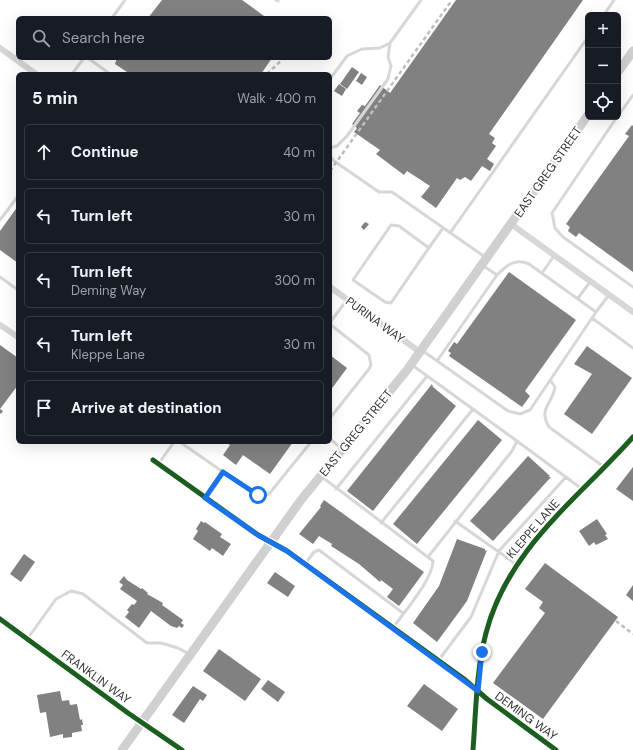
<!DOCTYPE html>
<html lang="en">
<head>
<meta charset="utf-8">
<style>
  body { margin:0; font-family:"DM Sans",sans-serif; background:#242831; color:#f1f3f6 }
  .controls { position:absolute; right:12px; top:12px; display:grid; overflow:hidden; border-radius:6px; box-shadow:0 4px 16px #0002 }
  .controls button { width:36px; height:36px; display:grid; place-items:center; padding:0; border:0; border-bottom:1px solid #363941; background:#171b24; color:#f1f3f6; font:20px sans-serif }
  .stop { position:absolute; width:12px; height:12px; margin:-9px; border:3px solid #1a73e8; border-radius:50%; background:#fff }
  .stop.end { background:#1a73e8; border-color:#fff; box-shadow:0 1px 4px #0008 }
  .list { margin:0; padding:0; list-style:none }
  h2 { display:flex; justify-content:space-between; align-items:center; height:52px; margin:0; padding:0 16px; font-size:17px }
  h2 small { font-size:13px; font-weight:400; color:#9ea1a6 }
  .list li { display:grid; grid-template-columns:26px 1fr auto; gap:12px; align-items:center; box-sizing:border-box; height:56px; margin:0 8px 8px; padding:0 8px; border:1px solid #363941; border-radius:6px }
  .list b { display:block; font-size:15px; white-space:nowrap }
  .list p { margin:0; font-size:13px; white-space:nowrap; color:#9ea1a6 }
  .list em { font-size:13px; font-style:normal; color:#9ea1a6 }
  .icon { flex:none; width:22px; height:22px; fill:none; stroke:currentColor; stroke-width:2; stroke-linecap:round; stroke-linejoin:round }
  .map { position:relative; flex:none; width:633px; height:750px; overflow:hidden }
  .search { position:absolute; background:#171b24; box-shadow:0 4px 16px #0002; left:16px; top:16px; width:316px; height:44px; display:flex; align-items:center; gap:10px; box-sizing:border-box; padding:0 14px; border-radius:6px; color:#9ea1a6; font-size:15px }
  .panel { position:absolute; background:#171b24; box-shadow:0 4px 16px #0002; left:16px; top:72px; width:316px; height:372px; border-radius:6px }
  .map>svg:first-child { display:block }
  .building { fill:#818181 }
  .lines { fill:none; stroke-linecap:round; stroke-linejoin:round }
  .service { stroke:#d7d7d7; stroke-width:3 }
  .minor { stroke:#d7d7d7; stroke-width:6 }
  .tertiary { stroke:#d7d7d7; stroke-width:8 }
  .secondary { stroke:#d0d0d0; stroke-width:9 }
  .rail { stroke:#bebebe; stroke-width:2.5; stroke-dasharray:4 3; stroke-linecap:butt }
  .cycleway-casing { stroke:#fff; stroke-width:8 }
  .cycleway { stroke:#1b5e20; stroke-width:5 }
  .route { stroke:#1a73e8; stroke-width:5 }
  .labels { text-anchor:middle; stroke-width:4; stroke-linejoin:round; paint-order:stroke }
  .street-label { font-size:12px; fill:#333; stroke:#fff }
</style>
</head>
<body>
<div class="map">
<svg width="633" height="750" viewBox="0 0 633 750">
  <rect width="100%" height="100%" fill="#fff"/>
  <path class="building" d="M162,0H242L267,18H148Z
    M456,0H583L489,134L495,138L492,143L496,146L487,159L494,164L490,171L482,166L471,181L465,177L460,180L457,178L436,208L421,197L430,186L407,171L404,175L376,154L380,150L354,132L357,128L352,124L360,113L357,111L362,105L365,106L380,85L390,93Z
    M117,58H272L261,74H130L115,64Z
    M352,67L359,72L347,89L340,84Z
    M361,73L367,77L362,85L356,81Z
    M339,84L346,89L342,96L334,91Z
    M632,125L633,126V272L579,233L576,237L568,231L570,227L566,224L629,136L625,134Z
    M18,206V263L0,250V231Z
    M365,222L369,224L364,230L361,227Z
    M509,272L576,320L525,391L530,396L522,407L449,356L451,353L448,351L454,342L457,344Z
    M0,345L18,358V385L0,409L3,411L1,414L0,413Z
    M587,346L632,378L592,434L564,414L592,374L574,364Z
    M330,355L347,368L330,391Z
    M432,384L433,387L456,406L373,511L347,491Z
    M478,420L502,440L417,544L393,524Z
    M225,442H293L270,474L243,455L236,465L223,455L230,445Z
    M528,456L550,476L548,477H551L493,541L470,521Z
    M633,467V501L616,489Z
    M324,500L424,572L399,606L387,597L393,589L381,580L380,582L359,564L331,546L332,544L319,536L313,544L299,534L321,507L320,506Z
    M597,519L607,534L605,535L608,539L596,545L594,542L589,546L579,531Z
    M201,521L204,523L205,522L222,534L220,537L231,544L223,556L212,548L210,551L193,539L198,531L196,529Z
    M457,539L485,549V551L487,550L467,601L437,642L413,623L439,586Z
    M24,554L35,562L21,582L10,574Z
    M545,563L618,617L543,719L493,683L545,613L539,608L543,602L525,589Z
    M275,572L295,586L288,597L267,583Z
    M124,576L127,580L141,589L142,588L148,593L147,594L163,603L162,605L183,620L181,623L184,625L182,628L179,626L177,628L171,626L151,611L139,628L125,617L129,612L127,610L132,604L134,605L137,601L120,589L123,585L119,582Z
    M633,585V601L626,595Z
    M219,649L261,679L245,701L203,671Z
    M268,680L285,692L278,702L261,689Z
    M424,684L458,709L442,731L407,706Z
    M193,686L207,695L203,701L200,699L184,723L172,715Z
    M60,691L62,701L69,700L70,705L77,704L80,720L82,719L83,725H81L82,731L72,733V737L63,738V734L50,737L46,712L40,713L37,695Z"/>
  <g class="lines">
    <path class="service" d="M276,0L278,1
      M604,15L614,0
      M112,18L125,0
      M88,58L110,74
      M72,74L84,58
      M330,79L347,56L362,49L380,48L390,43L421,0
      M618,116L633,95
      M617,117L552,213L555,228L563,237L633,287
      M330,148L337,146L347,136L388,79L391,66L388,57L390,43
      M330,156L334,161L379,192H392L485,257
      M0,220L18,196
      M450,233L588,37
      M429,248L399,226L391,225L353,280L385,302L391,303C408,278 425,253 443,228
      M482,265L497,275
      M542,273L554,256
      M0,277L18,290
      M578,298L590,282
      M596,312L609,295
      M592,318L633,348
      M423,351L508,411L520,414L530,410L596,312L529,264C515,258 507,265 497,275L437,361
      M412,365L517,441L512,451L428,557
      M550,380L555,387C552,405 538,408 549,427L604,467
      M330,418L369,369L371,365L369,355L331,325V321L347,300
      M330,439L341,448
      M517,441L582,489
      M180,442L253,493L263,496L269,494L311,442
      M159,463L174,442
      M322,477L433,561C433,579 404,612 393,628
      M336,489L427,376
      M205,498L223,472
      M455,521L516,564
      M381,523L473,409
      M305,564L314,552L319,550L403,613
      M28,638L56,599L71,591L83,594L147,643H161L178,648L189,654
      M438,661L471,617L499,551L566,477"/>
    <path class="minor" d="M0,48L36,74
      M511,224L633,312
      M330,287L420,352
      M0,325L18,337
      M153,460L258,535L287,551L464,679L487,699L556,750
      M473,750C476,711 476,671 486,633C508,548 578,499 633,437"/>
    <path class="tertiary" d="M0,619L128,713L182,750"/>
    <path class="secondary" d="M618,72L633,51
      M122,750L301,500L407,370L588,115"/>
    <path class="rail" d="M267,74L284,58
      M330,171L452,0
      M616,621L633,634"/>
    <g class="cycleway-casing">
      <path id="cycleway" d="M153,460L258,535L287,551L464,679L487,699L556,750
        M0,619L128,713L182,750
        M473,750C476,711 476,671 486,633C508,548 578,499 633,437"/>
    </g>
    <use href="#cycleway" class="cycleway"/>
  </g>
  <g class="lines">
    <path class="route" d="M258,495L223,472L205,498L258,535L287,551L478,691L482,652"/>
  </g>
  <g class="labels">
    <g class="street-label">
      <text transform="translate(548 172) rotate(-55)" y="4">EAST GREG STREET</text>
      <text transform="translate(375 320) rotate(36)" y="4">PURINA WAY</text>
      <text transform="translate(356 433) rotate(-51)" y="4">EAST GREG STREET</text>
      <text transform="translate(533 529) rotate(-49)" y="4">KLEPPE LANE</text>
      <text transform="translate(96 677) rotate(36)" y="4">FRANKLIN WAY</text>
      <text transform="translate(526 716) rotate(36)" y="4">DEMING WAY</text>
    </g>
  </g>
</svg>
<div class="controls">
<button>+</button>
<button>−</button>
<button><svg class="icon" aria-label="locate" viewBox="0 0 24 24"><circle cx="12" cy="12" r="6"/><path d="M12 2v4M12 18v4M2 12h4M18 12h4"/></svg></button>
</div>
<div class="stop" style="left:258px;top:495px"></div>
<div class="stop end" style="left:482px;top:652px"></div>
<div class="search"><svg class="icon" aria-label="search" viewBox="0 0 24 24"><circle cx="10" cy="10" r="6"/><path d="M15 15l6 6"/></svg>Search here</div>
<section class="panel">
<h2>5 min<small>Walk · 400 m</small></h2>
<ul class="list">
<li><svg class="icon" aria-label="ahead" viewBox="0 0 24 24"><path d="M12 20V5M6 11l6-6 6 6"/></svg><div><b>Continue</b></div><em>40 m</em></li>
<li><svg class="icon" aria-label="left" viewBox="0 0 24 24"><path d="M17 20v-9H6M10 6l-5 5 5 5"/></svg><div><b>Turn left</b></div><em>30 m</em></li>
<li><svg class="icon" aria-label="left" viewBox="0 0 24 24"><path d="M17 20v-9H6M10 6l-5 5 5 5"/></svg><div><b>Turn left</b><p>Deming Way</p></div><em>300 m</em></li>
<li><svg class="icon" aria-label="left" viewBox="0 0 24 24"><path d="M17 20v-9H6M10 6l-5 5 5 5"/></svg><div><b>Turn left</b><p>Kleppe Lane</p></div><em>30 m</em></li>
<li><svg class="icon" aria-label="arrive" viewBox="0 0 24 24"><path d="M6 21V4h12l-3 4 3 4H6"/></svg><div><b>Arrive at destination</b></div></li>
</ul>
</section>
</div>
</body>
</html>
